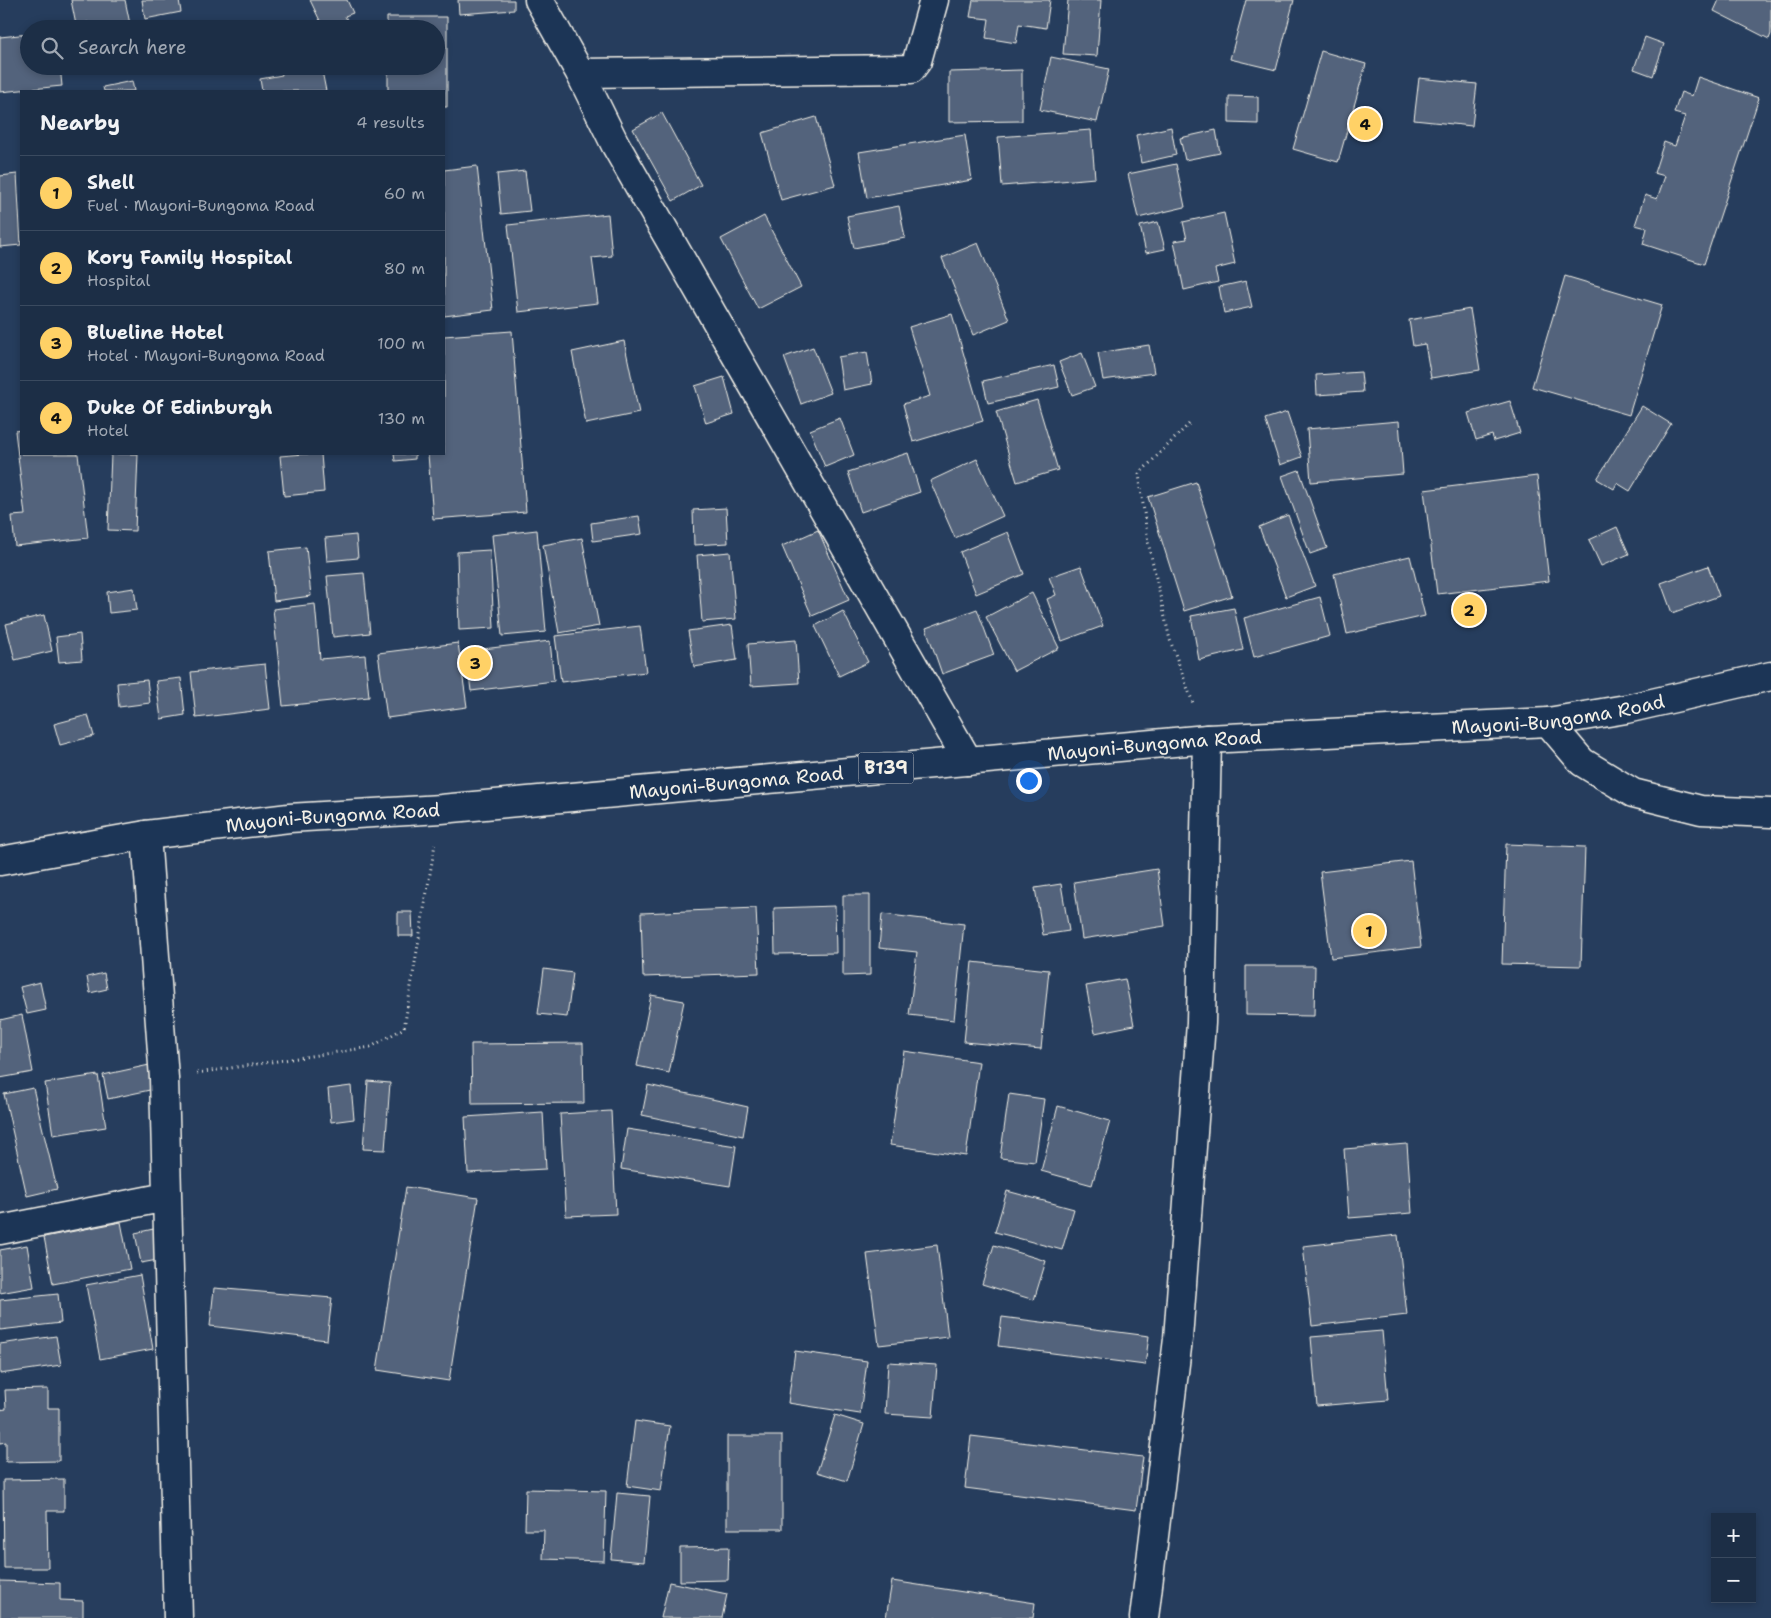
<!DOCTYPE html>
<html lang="en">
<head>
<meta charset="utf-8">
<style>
  body { margin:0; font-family:"Shantell Sans",sans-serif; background:#293a51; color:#f1f3f6 }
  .controls { position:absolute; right:15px; bottom:15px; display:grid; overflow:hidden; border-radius:0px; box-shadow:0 2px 8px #0003 }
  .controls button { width:45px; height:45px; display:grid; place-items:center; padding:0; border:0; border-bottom:1px solid #3a4a5f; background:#1c2e46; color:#f1f3f6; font:25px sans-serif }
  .you { position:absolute; left:1028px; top:780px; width:18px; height:18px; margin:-12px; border:4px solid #fff; border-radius:50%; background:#1a73e8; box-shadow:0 0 0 8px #1a73e833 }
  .badge { display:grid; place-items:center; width:32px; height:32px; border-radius:50%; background:#ffd166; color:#111; font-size:16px; font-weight:700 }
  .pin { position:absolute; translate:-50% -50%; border:2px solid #fff; box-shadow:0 1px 5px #0006 }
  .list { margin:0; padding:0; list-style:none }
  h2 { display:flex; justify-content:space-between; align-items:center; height:65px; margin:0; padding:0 20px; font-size:21px }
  h2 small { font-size:16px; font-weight:400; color:#a0a8b3 }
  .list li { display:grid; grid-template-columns:32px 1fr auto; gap:15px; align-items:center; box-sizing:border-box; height:75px; padding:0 20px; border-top:1px solid #3a4a5f }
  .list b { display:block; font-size:19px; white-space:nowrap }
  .list p { margin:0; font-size:16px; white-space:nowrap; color:#a0a8b3 }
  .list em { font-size:16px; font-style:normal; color:#a0a8b3 }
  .icon { flex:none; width:28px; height:28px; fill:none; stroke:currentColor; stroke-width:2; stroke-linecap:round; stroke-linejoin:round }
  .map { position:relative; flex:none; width:1771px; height:1618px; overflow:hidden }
  .search { position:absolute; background:#1c2e46; box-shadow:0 2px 8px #0003; left:20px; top:20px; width:425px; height:55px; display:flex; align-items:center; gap:12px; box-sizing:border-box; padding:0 18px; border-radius:28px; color:#a0a8b3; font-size:19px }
  .panel { position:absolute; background:#1c2e46; box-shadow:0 2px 8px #0003; left:20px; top:90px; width:425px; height:365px; border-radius:0px }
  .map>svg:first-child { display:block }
  .building { fill:#52647b; stroke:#f4f1e8 }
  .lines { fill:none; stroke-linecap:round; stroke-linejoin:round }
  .minor-casing { stroke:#f4f1e8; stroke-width:31 }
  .primary-casing { stroke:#f4f1e8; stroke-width:31 }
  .path { stroke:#f4f1e8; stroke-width:3; stroke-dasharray:1 4; stroke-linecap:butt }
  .minor { stroke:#1d3557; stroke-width:28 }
  .primary { stroke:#1d3557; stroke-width:28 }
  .labels { text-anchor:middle; stroke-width:4; stroke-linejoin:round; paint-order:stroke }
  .shield { fill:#1d3557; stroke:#b4b9bc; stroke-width:1 }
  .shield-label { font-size:18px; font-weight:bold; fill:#f4f1e8 }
  .street-label { font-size:19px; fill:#f4f1e8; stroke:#1d3557 }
</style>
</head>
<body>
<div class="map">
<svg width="1771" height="1618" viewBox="0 0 1771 1618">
  <rect width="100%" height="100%" fill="#263d5d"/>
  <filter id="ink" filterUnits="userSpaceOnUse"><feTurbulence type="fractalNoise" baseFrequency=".02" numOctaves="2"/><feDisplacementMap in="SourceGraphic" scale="10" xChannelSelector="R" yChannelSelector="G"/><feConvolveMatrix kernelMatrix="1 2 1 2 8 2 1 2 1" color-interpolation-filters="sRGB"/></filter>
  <g filter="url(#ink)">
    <path class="building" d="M71,0H125L131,29H90L88,22L76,25Z
      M142,0H179L181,12L145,19Z
      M310,0H347L353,13L345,16L351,28L324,29Z
      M458,0H514V10L459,14Z
      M973,0H1050L1046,28L1019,24L1016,43L986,38L989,19L970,17Z
      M1068,0H1101L1097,56L1063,54Z
      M1246,0H1294L1276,70L1230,59Z
      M1719,0H1771V34L1769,39L1714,11Z
      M387,17H447V107H444V91H388V66H436V29H387Z
      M29,34V66H60L62,86L0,92V37Z
      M1645,37L1664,44L1653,76L1634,69Z
      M1321,51L1366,64L1338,162L1293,149Z
      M1051,57L1109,69L1097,122L1040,110Z
      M280,66H321L326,91H262L260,79L282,75Z
      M1022,70V121L949,122V72Z
      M1698,77L1759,98L1704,264L1643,244L1647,228L1635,225L1645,195L1657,199L1665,176L1654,173L1664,142L1675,146L1685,116L1674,113L1681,92L1692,96Z
      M1419,78L1477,84L1472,126L1414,120Z
      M132,81L134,91H104L103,87Z
      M1229,96L1258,97V124L1229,123Z
      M662,113L701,185L673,201L633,129Z
      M816,117L835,185L781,200L762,133Z
      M1171,127L1176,155L1141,163L1136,135Z
      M1091,130L1095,178L1002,186L998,137Z
      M1216,130L1220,153L1185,160L1180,138Z
      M965,135L972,180L867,198L859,152Z
      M1176,164L1185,207L1138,218L1128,174Z
      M477,166L493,310L444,316V170Z
      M525,171L530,211L501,214L497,174Z
      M17,174L21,245L0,247V176Z
      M899,206L905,238L854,248L847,216Z
      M1224,213L1235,264L1215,269L1218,282L1184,290L1174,241L1187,239L1183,222Z
      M608,214L612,256L592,258L598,303L518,312L508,225Z
      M764,216L801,287L758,309L721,239Z
      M1158,222L1165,249L1146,253L1140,226Z
      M978,243L1009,320L973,335L942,258Z
      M1565,276L1662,305L1629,415L1532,387Z
      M1246,281L1252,307L1224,313L1219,287Z
      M1470,309L1480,370L1431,378L1425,344L1413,346L1409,320Z
      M952,314L983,421L913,442L903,404L930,396L909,327Z
      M512,331L526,512L433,519L428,454H444V336Z
      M624,341L639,413L586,424L572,352Z
      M1149,345L1154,373L1103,380L1098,353Z
      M813,347L831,393L801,404L784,357Z
      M867,352L872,384L843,390L838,357Z
      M1082,353L1095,387L1072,395L1059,362Z
      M1054,365L1059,387L988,403L983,381Z
      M1361,372L1363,392L1317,395L1316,375Z
      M724,377L734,414L706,423L695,386Z
      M1037,400L1058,470L1017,482L996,412Z
      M1510,401L1520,433L1494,441L1492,435L1476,440L1468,413Z
      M1642,406L1671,424L1630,491L1617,483L1614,489L1597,479Z
      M1287,412L1302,457L1280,465L1265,419Z
      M840,418L854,455L825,467L810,430Z
      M1399,421L1403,474L1311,482L1307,429Z
      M21,430V454H78L88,538L15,546L12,516L25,515L15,431Z
      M908,453L920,492L861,512L848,472Z
      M111,454H138L135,531L108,530Z
      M304,454H321L324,492L284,496L280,456Z
      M394,454H415V459L395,461Z
      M977,459L1003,516L955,538L930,481Z
      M1299,470L1327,548L1310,554L1282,476Z
      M1537,476L1549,581L1437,594L1424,490Z
      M1196,482L1232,596L1184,611L1148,497Z
      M726,508L728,543L694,545L693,510Z
      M1288,515L1315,586L1286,597L1259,527Z
      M639,516L642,534L593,541L591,523Z
      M1617,527L1629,554L1601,566L1589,540Z
      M537,530L546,632L502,636L492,535Z
      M818,530L849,600L812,616L782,546Z
      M1008,532L1024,574L976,594L960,552Z
      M356,535L358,558L327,561L325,538Z
      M582,538L599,626L559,633L543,545Z
      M306,547L311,596L274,601L269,551Z
      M490,550L494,628L459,630L457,552Z
      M730,552L736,619L702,622L697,555Z
      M1410,556L1425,616L1347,634L1334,574Z
      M1081,566L1103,626L1062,641L1047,599L1056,595L1049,577Z
      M1708,566L1719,596L1672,613L1661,583Z
      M364,573L370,633L333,637L327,576Z
      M134,588L137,610L109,613L107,592Z
      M1032,593L1059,648L1014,671L986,617Z
      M1320,597L1330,636L1254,657L1244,618Z
      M315,604L320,659L365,655L369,697L283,706L273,609Z
      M1234,608L1243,650L1199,660L1191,616Z
      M977,609L994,655L942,674L926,628Z
      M843,611L868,662L839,676L815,626Z
      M44,615L52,651L15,660L6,624Z
      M732,625L737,660L694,667L688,631Z
      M640,626L646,672L561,682L555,636Z
      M80,634L82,660L59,662L56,637Z
      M796,640L799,683L751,686L748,644Z
      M550,641L554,681L471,691L466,651Z
      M458,643L467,707L387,718L378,653Z
      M265,664L270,709L196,718L191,672Z
      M181,678L185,715L161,719L156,681Z
      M147,680L150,703L119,707L117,683Z
      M88,715L94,736L60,745L54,724Z
      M1506,844L1585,847L1581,966L1502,964Z
      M1411,861L1421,947L1331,958L1320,872Z
      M1157,869L1165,926L1082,939L1074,882Z
      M1061,884L1069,931L1043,935L1035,888Z
      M843,895H870V975L843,976Z
      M835,906L836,953L775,954L774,908Z
      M756,908L759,973L643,977L641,913Z
      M398,912H412L413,936H398Z
      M882,914L964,924L954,1020L909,1015L917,952L879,948Z
      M972,962L1049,970L1041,1049L964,1042Z
      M1246,966H1315L1314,1016L1246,1015Z
      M544,969L573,973L567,1017L538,1014Z
      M104,973L107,989L90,993L87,977Z
      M1125,979L1134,1025L1095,1033L1086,986Z
      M40,982L46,1010L27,1014L20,987Z
      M651,995L684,1001L669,1073L637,1066Z
      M22,1015L33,1072L0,1078V1020Z
      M583,1043L584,1103L472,1104L471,1044Z
      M904,1051L979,1062L966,1156L890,1145Z
      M154,1064L159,1088L108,1099L103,1075Z
      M98,1075L106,1127L53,1135L45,1083Z
      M368,1081L390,1083L385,1150L363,1149Z
      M648,1085L748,1107L743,1136L642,1115Z
      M351,1086L354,1119L331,1122L328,1089Z
      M33,1088L57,1189L27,1196L4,1094Z
      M1009,1094L1044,1099L1035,1162L1000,1158Z
      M1058,1106L1110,1121L1092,1185L1041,1171Z
      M611,1111L616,1214L566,1216L560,1114Z
      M543,1112L546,1169L468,1173L465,1117Z
      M627,1129L736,1146L730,1186L621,1169Z
      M1407,1144L1412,1213L1349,1218L1344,1149Z
      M406,1187L478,1198L449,1381L377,1370Z
      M1007,1191L1074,1209L1062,1250L995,1232Z
      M121,1222L130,1269L53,1284L44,1237Z
      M158,1228L163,1259L141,1263L135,1233Z
      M1398,1235L1407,1315L1312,1326L1303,1246Z
      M27,1245L34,1287L0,1293V1250Z
      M937,1245L948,1337L879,1345L867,1254Z
      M994,1245L1046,1261L1034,1300L982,1284Z
      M140,1275L153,1349L100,1359L86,1285Z
      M214,1288L332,1298L327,1340L210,1326Z
      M58,1294L61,1323L0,1330V1300Z
      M1002,1317L1149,1336L1145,1365L998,1346Z
      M1382,1331L1388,1400L1317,1406L1311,1337Z
      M56,1336L61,1365L0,1374V1344Z
      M795,1351L867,1361L860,1414L788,1403Z
      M888,1362L937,1365L933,1417L885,1414Z
      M48,1389V1408H59V1461L6,1462V1442L0,1443V1410L6,1409L5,1390Z
      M835,1415L864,1424L847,1481L817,1472Z
      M635,1421L670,1426L661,1491L627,1486Z
      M727,1436H782V1529H727Z
      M971,1436L1143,1457L1136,1510L965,1488Z
      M64,1479V1511H47L48,1568H4L3,1480Z
      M526,1489L606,1491L604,1561L543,1559L544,1530H525Z
      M617,1493L650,1496L644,1562L611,1559Z
      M729,1547L728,1580L680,1581V1548Z
      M0,1581L60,1583V1600L83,1601V1618H0Z
      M892,1581L1035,1603L1033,1618H886Z
      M669,1582L727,1594L722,1618H661Z"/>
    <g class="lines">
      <g class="minor-casing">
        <path id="minor" d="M539,0L580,73L615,144L968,761
          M580,73L911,69L917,61L934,0
          M1548,722L1582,762L1633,793L1701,810L1771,813
          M146,835L164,1078L178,1618
          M0,1230L166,1197
          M1144,1618L1178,1339L1201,1023L1207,739"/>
      </g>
      <g class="primary-casing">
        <g id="primary">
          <path id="s1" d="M0,861L146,835L289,818L441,809L1207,739L1548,722L1626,709L1771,676"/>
        </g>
      </g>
      <path class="path" d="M1189,424L1139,474L1148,542L1170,640L1194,706
        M197,1073L371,1047L404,1028L435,844"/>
      <use href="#minor" class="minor"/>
      <use href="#primary" class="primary"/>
    </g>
  </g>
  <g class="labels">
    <rect class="shield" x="858.5" y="752.5" width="55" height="31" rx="4"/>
    <g class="shield-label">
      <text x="886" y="774">B139</text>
    </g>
    <g class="street-label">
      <text dy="7" stroke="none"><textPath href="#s1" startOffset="1566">Mayoni-Bungoma Road</textPath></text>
      <text dy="7" stroke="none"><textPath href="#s1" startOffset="1161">Mayoni-Bungoma Road</textPath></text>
      <text dy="7" stroke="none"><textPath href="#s1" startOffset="741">Mayoni-Bungoma Road</textPath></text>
      <text dy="7" stroke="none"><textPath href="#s1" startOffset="336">Mayoni-Bungoma Road</textPath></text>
    </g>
  </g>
</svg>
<div class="controls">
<button>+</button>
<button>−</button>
</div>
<div class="you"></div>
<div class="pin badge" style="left:1369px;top:931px">1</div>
<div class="pin badge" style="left:1469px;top:610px">2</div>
<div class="pin badge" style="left:475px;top:663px">3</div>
<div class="pin badge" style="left:1365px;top:124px">4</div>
<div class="search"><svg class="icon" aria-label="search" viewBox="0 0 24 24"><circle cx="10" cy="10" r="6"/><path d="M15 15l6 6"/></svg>Search here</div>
<section class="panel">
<h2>Nearby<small>4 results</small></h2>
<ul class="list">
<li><span class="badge">1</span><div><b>Shell</b><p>Fuel · Mayoni-Bungoma Road</p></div><em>60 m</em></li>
<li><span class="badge">2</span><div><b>Kory Family Hospital</b><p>Hospital</p></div><em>80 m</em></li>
<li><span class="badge">3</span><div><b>Blueline Hotel</b><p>Hotel · Mayoni-Bungoma Road</p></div><em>100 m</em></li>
<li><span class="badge">4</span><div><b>Duke Of Edinburgh</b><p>Hotel</p></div><em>130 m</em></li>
</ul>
</section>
</div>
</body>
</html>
